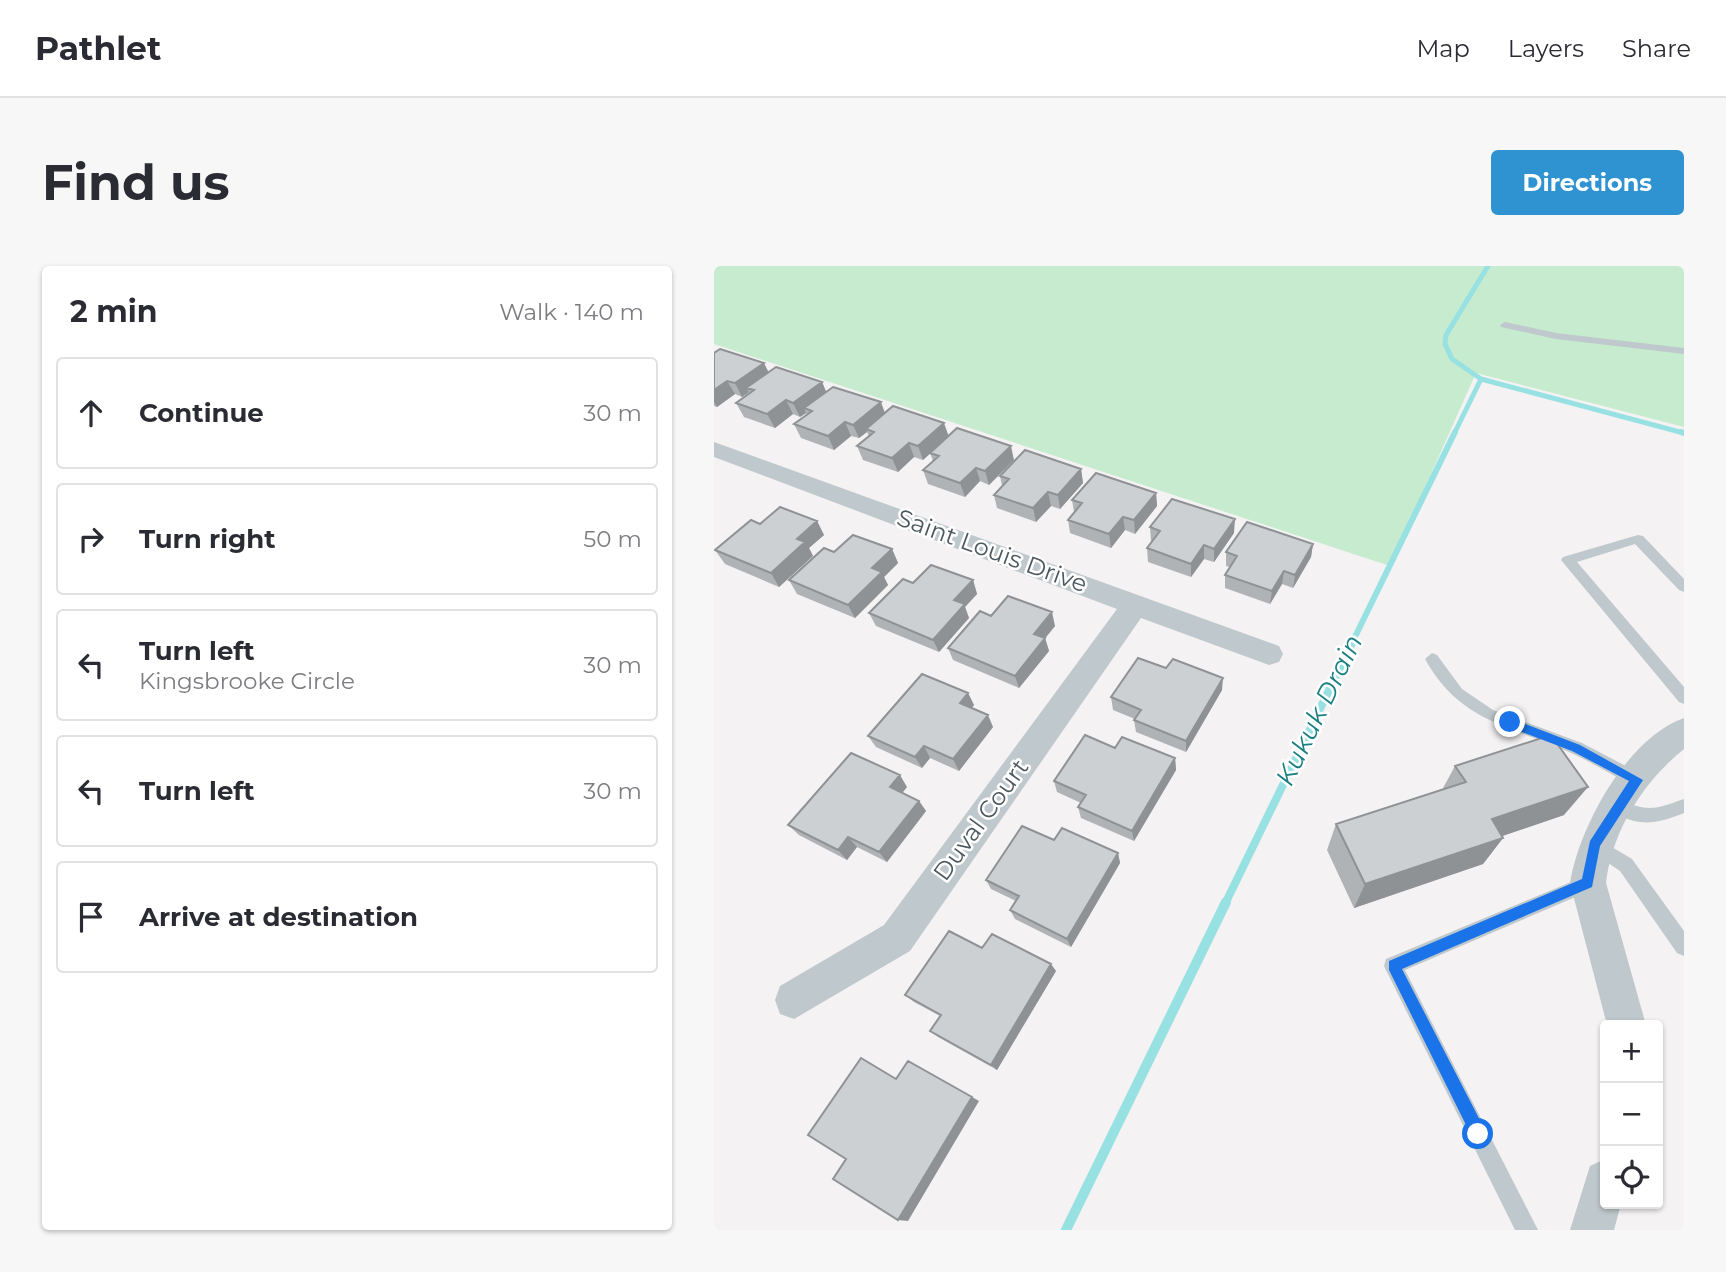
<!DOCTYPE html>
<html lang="en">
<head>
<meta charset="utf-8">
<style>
  body { margin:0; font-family:Montserrat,sans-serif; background:#f7f7f7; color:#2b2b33 }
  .controls { position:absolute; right:21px; bottom:21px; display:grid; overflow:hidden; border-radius:7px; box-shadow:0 2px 5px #0004 }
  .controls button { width:63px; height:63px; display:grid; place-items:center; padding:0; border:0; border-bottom:2px solid #e1e1e2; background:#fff; color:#2b2b33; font:35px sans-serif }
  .stop { position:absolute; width:21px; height:21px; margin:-16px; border:5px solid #1a73e8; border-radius:50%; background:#fff }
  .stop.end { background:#1a73e8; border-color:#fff; box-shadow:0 2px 7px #0008 }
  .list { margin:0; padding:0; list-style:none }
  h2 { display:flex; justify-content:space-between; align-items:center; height:91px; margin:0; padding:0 28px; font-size:30px }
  h2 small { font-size:23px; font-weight:400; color:#7c7c81 }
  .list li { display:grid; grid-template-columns:46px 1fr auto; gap:21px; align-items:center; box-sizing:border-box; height:112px; margin:0 14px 14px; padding:0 14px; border:2px solid #e1e1e2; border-radius:7px }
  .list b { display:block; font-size:26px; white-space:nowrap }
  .list p { margin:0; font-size:23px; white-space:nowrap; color:#7c7c81 }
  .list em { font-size:23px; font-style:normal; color:#7c7c81 }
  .icon { flex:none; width:38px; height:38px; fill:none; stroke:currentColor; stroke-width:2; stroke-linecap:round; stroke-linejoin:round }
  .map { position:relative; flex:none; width:970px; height:964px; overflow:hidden; border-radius:7px }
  header { display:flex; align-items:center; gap:42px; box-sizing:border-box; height:98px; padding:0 35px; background:#fff; border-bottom:2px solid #e1e1e2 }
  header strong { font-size:33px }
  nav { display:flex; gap:38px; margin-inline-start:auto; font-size:24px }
  .intro { display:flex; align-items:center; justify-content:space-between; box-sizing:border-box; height:168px; padding:0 42px }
  h1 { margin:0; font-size:49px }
  .button { padding:18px 32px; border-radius:7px; background:#2f92d1; color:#fff; font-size:24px; font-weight:700 }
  main { display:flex; gap:42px; padding:0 42px }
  aside { flex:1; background:#fff; border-radius:7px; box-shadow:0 2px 5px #0004 }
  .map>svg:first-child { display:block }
  .green { fill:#c6ebce }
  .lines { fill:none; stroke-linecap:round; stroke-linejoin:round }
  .stream-far3 { stroke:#98e1e3; stroke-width:5 }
  .stream-far2 { stroke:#98e1e3; stroke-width:6 }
  .stream-far1 { stroke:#98e1e3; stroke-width:8 }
  .stream { stroke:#98e1e3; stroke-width:10 }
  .service { fill:#bfc8cc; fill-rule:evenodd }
  .minor { fill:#bfc8cc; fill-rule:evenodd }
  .wall { fill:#afb3b5 }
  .shaded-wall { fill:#8f9294 }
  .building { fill:#ccd0d3; stroke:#8f9294; stroke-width:2 }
  .route { fill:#1a73e8 }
  .labels { text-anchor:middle; stroke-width:5; stroke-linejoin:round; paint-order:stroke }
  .street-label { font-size:24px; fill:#4b585d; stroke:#fff }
  .water-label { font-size:26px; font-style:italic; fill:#1b7f82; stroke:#fff }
</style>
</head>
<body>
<header>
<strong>Pathlet</strong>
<nav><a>Map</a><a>Layers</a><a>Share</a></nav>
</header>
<div class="intro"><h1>Find us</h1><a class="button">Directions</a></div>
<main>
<aside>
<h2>2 min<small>Walk · 140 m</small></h2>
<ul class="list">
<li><svg class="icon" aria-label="ahead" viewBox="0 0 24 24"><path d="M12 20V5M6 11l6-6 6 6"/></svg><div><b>Continue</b></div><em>30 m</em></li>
<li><svg class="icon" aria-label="right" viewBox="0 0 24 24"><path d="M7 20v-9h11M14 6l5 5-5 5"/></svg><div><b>Turn right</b></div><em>50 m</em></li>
<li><svg class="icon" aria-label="left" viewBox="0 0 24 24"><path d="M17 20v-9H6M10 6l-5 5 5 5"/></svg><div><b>Turn left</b><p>Kingsbrooke Circle</p></div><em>30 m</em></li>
<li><svg class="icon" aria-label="left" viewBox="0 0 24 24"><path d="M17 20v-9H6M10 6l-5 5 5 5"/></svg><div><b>Turn left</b></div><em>30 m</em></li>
<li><svg class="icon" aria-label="arrive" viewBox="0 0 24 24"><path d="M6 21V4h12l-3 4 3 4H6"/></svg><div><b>Arrive at destination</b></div></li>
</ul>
</aside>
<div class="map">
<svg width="970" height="964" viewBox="0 0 970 964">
  <rect width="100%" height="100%" fill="#f4f2f2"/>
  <path class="green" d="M0,0H970V161L762,107L676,300L0,78Z"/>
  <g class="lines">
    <path class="stream-far3" d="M774,0L732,69L731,78L738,93L767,113L970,167
      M740,168L767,113"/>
    <path class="stream-far2" d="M967,166L970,167
      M638,377L741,166"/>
    <path class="stream-far1" d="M511,638L639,375"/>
    <path class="stream" d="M352,964L512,636"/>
    <path class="service" d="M791,56L842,67L970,82V88L842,73L787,61L786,59Z
      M924,269L929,270L970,313V326L965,324L921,278L863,296L970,421V438L965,436L847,294L849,291Z
      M718,387L723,389L748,423L779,444L868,477L929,509L931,514L929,519L923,521L917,519C897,508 877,496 855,486C795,459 746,456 711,393Z
      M902,533C935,545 936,545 970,533V547C939,559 926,561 896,545L894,540L896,535Z
      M881,571L918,593L970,665V690L963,687L906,605L875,584L872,579L875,574Z
      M874,609L880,611L883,617L880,623L691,704L824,964H801L670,700L672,693Z"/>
    <path class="minor" d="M0,176L565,380L569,388L565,396L555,399L427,352L196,685L80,753L66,748L61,734L66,720L170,659L403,343L0,191Z
      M970,452V483C929,516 898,565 892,617L932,759H893L856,617C865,561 913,472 970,452Z
      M891,893V938H907L900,964H856L876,900Z"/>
  </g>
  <path class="wall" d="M0,87L54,106L108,116L112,126L300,194L275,219L266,215L251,231L214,218L209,204L219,195L216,187L209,194L200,191L184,206L149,194L143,180L155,171L153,166L145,172L137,170L120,184L87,172L80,158L93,149L92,147L86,151L79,148L61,162L30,151L22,137L35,127V126L28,131L21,128L3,141L0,140Z
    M367,203L369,217L346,243L337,240L322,256L283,242L280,229L288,220L286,210Z
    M442,227L443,240L421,268L411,264L397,282L356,267L354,254L360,246L358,234Z
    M103,255L110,269L95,282L99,290L65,321L11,298L1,284L46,258Z
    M436,261L520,267L500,296L490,293L477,311L434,296L433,282L438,275H437Z
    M599,278L597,291L579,322L568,318L556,338L511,322V309L516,301L512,300V286Z
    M178,283L184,297L170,311L174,319L141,352L83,328L75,314L120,286Z
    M259,314L263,328L251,341L255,352L225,386L162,360L155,347L199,317Z
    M341,360L331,372L335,385L305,422L239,394L234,382Z
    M508,424L472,486L422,466L420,454L421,453L399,444L397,431Z
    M254,427L260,439L257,442L279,461L245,505L216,492L208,502L162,481L154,470Z
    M401,482L461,492L462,504L420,575L367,552L364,541L367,537L343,526L340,515Z
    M741,500L850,549L788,570L789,572L769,598L640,642L613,584L622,558L728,524Z
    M193,521L188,527L205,535L212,545L173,596L143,581L133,594L85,569L74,559Z
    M340,574L404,587L406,597L357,681L301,653L296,644L302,635L277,623L272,614Z
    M268,682L342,705L283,804L224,771L216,765L226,750L200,736L191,729Z"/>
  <path class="shaded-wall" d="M50,97L57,111L32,122L35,126L28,131L21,117Z
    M13,115L21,128L3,141L0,136V124Z
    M108,116L114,130L90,142L92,147L86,151L79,137Z
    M72,134L79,148L61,162L53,148Z
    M167,136L172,150L152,163L153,166L145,172L139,159Z
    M131,156L137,170L120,184L114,170Z
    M230,157L235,171L209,194L204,180Z
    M195,177L200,191L184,206L178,192Z
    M297,180L300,194L275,219L271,205Z
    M262,202L266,215L251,231L246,217Z
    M367,203L369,217L346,243L344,229Z
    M334,226L337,240L322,256L319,242Z
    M442,227L443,240L421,268L420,254Z
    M409,251L411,264L397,282L395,268Z
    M521,253L520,267L500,296V283Z
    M103,255L110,269L95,282L99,290L65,321L57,307L83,273Z
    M599,278L597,291L579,322L581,309Z
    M490,279V293L477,311V298Z
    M178,283L184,297L170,311L174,319L141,352L134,339L158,302Z
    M570,305L568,318L556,338L558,325Z
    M259,314L263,328L251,341L255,352L225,386L219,374L240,334Z
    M338,346L341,360L324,381L320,368Z
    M331,372L335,385L305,422L301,410Z
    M509,412L508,424L472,486V475Z
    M254,427L260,439L252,449L246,437Z
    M274,449L279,461L245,505L239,493Z
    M210,480L216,492L208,502L201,491Z
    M461,492L462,504L420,575L418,565Z
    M186,509L193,521L184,532L176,521Z
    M874,521L850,549L759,580L778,553Z
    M205,535L212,545L173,596L165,586Z
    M134,571L143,581L133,594L124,584Z
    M789,572L769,598L640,642L651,618Z
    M404,587L406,597L357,681L353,673Z
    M337,698L342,705L283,804L277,799Z
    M258,831L265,835L194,955L184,954Z"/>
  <path class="building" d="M6,83L50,97L21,117L13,115L0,124V87Z
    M62,101L108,116L79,137L72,134L53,148L22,137L40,124L32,122Z
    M119,121L167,136L139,159L131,156L114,170L80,158L98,145L90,142Z
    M179,140L230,157L204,180L195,177L178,192L143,180L160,166L152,163Z
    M243,162L297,180L271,205L262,202L246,217L209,204L225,190L216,187Z
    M311,184L367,203L344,229L334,226L319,242L280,229L295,213L286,210Z
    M382,207L442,227L420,254L409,251L395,268L354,254L368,237L358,234Z
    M458,233L521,253L500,283L490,279L477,298L433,282L446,265L436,261Z
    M66,241L103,255L83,273L91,276L57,307L1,284L37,254L46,258Z
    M533,256L599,278L581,309L570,305L558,325L511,309L523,290L512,286Z
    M139,269L178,283L158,302L168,306L134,339L75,314L110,282L120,286Z
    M217,299L259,314L240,334L251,338L219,374L155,347L189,313L199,317Z
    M294,330L338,346L320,368L331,372L301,410L234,382L266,345L277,350Z
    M424,392L452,402L459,393L509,412L472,475L420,454L427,444L397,431Z
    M208,408L254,427L246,437L274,449L239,493L210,480L201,491L154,470Z
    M371,469L401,482L408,471L461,492L418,565L364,541L372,529L340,515Z
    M837,469L874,521L778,553L789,572L651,618L622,558L752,516L741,500Z
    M137,487L186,509L176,521L205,535L165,586L134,571L124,584L74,559Z
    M308,560L340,574L348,562L404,587L353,673L296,644L305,630L272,614Z
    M235,665L268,682L278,668L337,698L277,799L216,765L227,749L191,729Z
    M147,792L182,813L194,795L258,831L184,954L119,913L132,893L94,869Z"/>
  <path class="route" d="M796,452L866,479L929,514L886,580L878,621L688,703L770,862L772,868L764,875L759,873L675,704V695L868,613L876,575L915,515L858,485L792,460L791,456Z"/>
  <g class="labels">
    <g class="street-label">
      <text transform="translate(278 285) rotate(20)" y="8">Saint Louis Drive</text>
      <text transform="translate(267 554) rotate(-54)" y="8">Duval Court</text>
    </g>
    <g class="water-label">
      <text transform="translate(605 444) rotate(-64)" y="9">Kukuk Drain</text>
    </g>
  </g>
</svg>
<div class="controls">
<button>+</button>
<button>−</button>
<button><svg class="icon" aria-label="locate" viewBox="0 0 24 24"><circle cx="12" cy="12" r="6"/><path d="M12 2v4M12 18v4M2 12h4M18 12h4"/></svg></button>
</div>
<div class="stop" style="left:764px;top:868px"></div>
<div class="stop end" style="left:796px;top:456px"></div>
</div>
</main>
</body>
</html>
